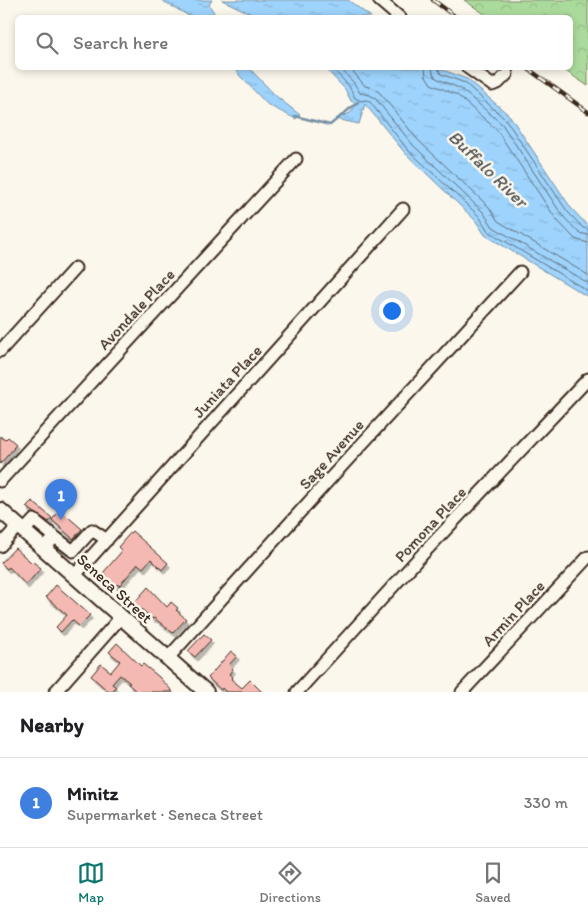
<!DOCTYPE html>
<html lang="en">
<head>
<meta charset="utf-8">
<style>
  body { margin:0; font-family:Itim,sans-serif; background:#f6f6f6; color:#202124 }
  .you { position:absolute; left:391px; top:310px; width:18px; height:18px; margin:-12px; border:4px solid #fff; border-radius:50%; background:#1a73e8; box-shadow:0 0 0 8px #1a73e833 }
  .badge { display:grid; place-items:center; width:32px; height:32px; border-radius:50%; background:#0f766e; color:#fff; font-size:16px; font-weight:700 }
  .pin { position:absolute; translate:-50% -41px; filter:drop-shadow(0 1px 2px #0008) }
  .pin::after { content:''; position:absolute; top:26px; width:18px; height:15px; background:inherit; clip-path:polygon(0 0,100% 0,50% 100%) }
  .list { margin:0; padding:0; list-style:none }
  h2 { display:flex; justify-content:space-between; align-items:center; height:65px; margin:0; padding:0 20px; font-size:21px }
  h2 small { font-size:16px; font-weight:400; color:#757577 }
  .list li { display:grid; grid-template-columns:32px 1fr auto; gap:15px; align-items:center; box-sizing:border-box; height:90px; padding:0 20px; border-top:1px solid #e0e0e0 }
  .list b { display:block; font-size:19px; white-space:nowrap }
  .list p { margin:0; font-size:16px; white-space:nowrap; color:#757577 }
  .list em { font-size:16px; font-style:normal; color:#757577 }
  .icon { flex:none; width:28px; height:28px; fill:none; stroke:currentColor; stroke-width:2; stroke-linecap:round; stroke-linejoin:round }
  .map { position:relative; flex:none; width:588px; height:692px; overflow:hidden }
  .search { position:absolute; background:#fff; box-shadow:0 2px 8px #0003; left:15px; right:15px; top:15px; height:55px; display:flex; align-items:center; gap:12px; box-sizing:border-box; padding:0 18px; border-radius:8px; color:#757577; font-size:19px }
  .sheet { height:155px; background:#fff }
  nav { display:flex; justify-content:space-around; align-items:center; box-sizing:border-box; height:70px; border-top:1px solid #e0e0e0; background:#fff; font-size:14px; color:#757577 }
  nav a { display:grid; justify-items:center; gap:2px }
  nav .on { color:#0f766e }
  .map>svg:first-child { display:block }
  .park { fill:url(#park-crowns); stroke:#73825d }
  .water { fill:url(#water-ripples); stroke:#768fa3 }
  .lines { fill:none; stroke-linecap:round; stroke-linejoin:round }
  .shore { stroke:#626e77; stroke-width:1 }
  .stream { stroke:#768fa3; stroke-width:2.5 }
  .building { fill:#f5b9b3; stroke:#3b2a1e; filter:url(#shadow) }
  .minor-casing { stroke:#3b2a1e; stroke-width:15 }
  .major-casing { stroke:#3b2a1e; stroke-width:18 }
  .minor { stroke:#fbf7ec; stroke-width:11 }
  .major { stroke:#fbf7ec; stroke-width:14 }
  .rail-casing { stroke:#3b2a1e; stroke-width:4.5 }
  .rail { stroke:#fbf7ec; stroke-width:2.5; stroke-dasharray:8; stroke-linecap:butt }
  .labels { text-anchor:middle; stroke-width:5; stroke-linejoin:round; paint-order:stroke }
  .street-label { font-size:16px; fill:#3b2a1e; stroke:#fbf7ec }
  .water-label { font-size:18px; font-style:italic; fill:#545456; stroke:#fbf7ec }
</style>
</head>
<body>
<div class="map">
<svg width="588" height="692" viewBox="0 0 588 692">
  <defs>
    <pattern id="park-crowns" width="20" height="18" patternUnits="userSpaceOnUse" patternTransform="scale(1.25)"><rect width="20" height="18" fill="#abdb9c"/><path d="M2 6a3 3 0 1 1 6 0M12 15a3 3 0 1 1 6 0" fill="none" stroke="#94bc86"/></pattern>
    <pattern id="water-ripples" width="26" height="14" patternUnits="userSpaceOnUse" patternTransform="scale(1.25)"><rect width="26" height="14" fill="#9dd3fc"/><path d="M2 4q2-2 4 0t4 0M15 11q2-2 4 0t4 0" fill="none" stroke="#88b5d8"/></pattern>
    <filter id="shadow"><feDropShadow dx="2.5" dy="4" stdDeviation="0" flood-color="#0004"/></filter>
  </defs>
  <rect width="100%" height="100%" fill="#fbf7ec"/>
  <filter id="ink" filterUnits="userSpaceOnUse"><feTurbulence type="fractalNoise" baseFrequency=".02" numOctaves="2"/><feDisplacementMap in="SourceGraphic" scale="10" xChannelSelector="R" yChannelSelector="G"/><feConvolveMatrix kernelMatrix="1 2 1 2 8 2 1 2 1" color-interpolation-filters="sRGB"/></filter>
  <g filter="url(#ink)">
    <path class="park" d="M464,0H588V86L561,68H570V18L489,17Z"/>
    <path class="water" d="M161,0H212L209,5L217,17H191Z
      M222,0H348L371,17H258Z
      M235,68H249L276,96L300,115L296,119L268,105L240,76Z
      M325,68H438L467,79L510,116L571,208L588,226V297L485,235L475,220L405,153L365,104L359,124L336,119L350,113L357,104L351,101L345,89Z"/>
    <g class="lines">
      <path class="shore" d="M332,68L349,86L355,98L361,101L366,100L370,102L408,150L479,216L488,231L588,291
        M340,68L354,83L360,93L370,95L375,98L413,145L483,212L493,227L588,283
        M350,68L365,86L374,88L380,93L418,140L489,207L498,221L588,275
        M425,68L426,76L431,84L457,95L496,129L556,219L575,239L588,243
        M432,68L433,73L436,78L461,89L502,124L562,215L579,233L588,235
        M438,68L441,74L465,83L506,120L567,211L583,228L588,229"/>
      <path class="stream" d="M295,116L330,125L358,102"/>
    </g>
    <path class="building" d="M0,436L5,440L8,437L16,444L13,447L14,448L0,464Z
      M32,501L52,518L49,522L26,507Z
      M60,510L82,529L73,539L52,520Z
      M132,531L168,563L162,570L151,559L143,568L138,564L119,586L117,584L115,586L105,577L106,575L103,573L122,551L118,547Z
      M15,548L32,563L33,562L41,568L26,585L9,567L7,569L1,563Z
      M56,585L90,615L79,626L72,620L61,632L56,627L67,615L46,597Z
      M148,587L167,607L171,602L178,608L176,610L186,619L173,633L154,618L153,619L134,603Z
      M204,634L211,640L195,657L188,651Z
      M117,643L141,666L143,664L159,677L173,692H137L128,684L130,683L120,675L112,684L116,687L111,692H109L91,676L101,664L111,672L120,661L109,652Z
      M231,651L237,656L229,665L233,669L229,674L233,677L231,679L242,688L250,680L262,692H226L222,688L221,690L208,678Z"/>
    <g class="lines">
      <g class="minor-casing">
        <path id="minor" d="M379,0L400,18
          M468,68L492,85L498,83L507,74
          M0,351L75,268
          M0,481L296,159
          M24,531L34,520L55,537
          M0,546L18,526
          M44,549L55,537L73,551L92,530L107,540
          M75,575L403,209
          M168,658L327,482L520,272
          M55,692L121,617
          M297,692L417,560L588,379
          M462,692L588,557"/>
      </g>
      <g class="major-casing">
        <path id="major" d="M0,510L206,692"/>
      </g>
      <use href="#minor" class="minor"/>
      <use href="#major" class="major"/>
      <g class="rail-casing">
        <path id="rail" d="M433,0L457,18
          M527,68L588,112"/>
      </g>
      <use href="#rail" class="rail"/>
    </g>
  </g>
  <g class="labels">
    <g class="street-label">
      <text transform="translate(136 309) rotate(-47)" y="6">Avondale Place</text>
      <text transform="translate(227 381) rotate(-47)" y="6">Juniata Place</text>
      <text transform="translate(331 454) rotate(-48)" y="6">Sage Avenue</text>
      <text transform="translate(430 524) rotate(-47)" y="6">Pomona Place</text>
      <text transform="translate(115 588) rotate(42)" y="6">Seneca Street</text>
      <text transform="translate(513 613) rotate(-47)" y="6">Armin Place</text>
    </g>
    <g class="water-label">
      <text transform="translate(488 169) rotate(44)" y="6">Buffalo River</text>
    </g>
  </g>
</svg>
<div class="you"></div>
<div class="pin badge" style="left:61px;top:520px;background:#3f7fe0">1</div>
<div class="search"><svg class="icon" aria-label="search" viewBox="0 0 24 24"><circle cx="10" cy="10" r="6"/><path d="M15 15l6 6"/></svg>Search here</div>
</div>
<section class="sheet">
<h2>Nearby<small></small></h2>
<ul class="list">
<li><span class="badge" style="background:#3f7fe0">1</span><div><b>Minitz</b><p>Supermarket · Seneca Street</p></div><em>330 m</em></li>
</ul>
</section>
<nav>
<a class="on"><svg class="icon" aria-label="map" viewBox="0 0 24 24"><path d="M3 6l6-2 6 2 6-2v14l-6 2-6-2-6 2zM9 4v14M15 6v14"/></svg>Map</a>
<a><svg class="icon" aria-label="directions" viewBox="0 0 24 24"><path d="M12 3l9 9-9 9-9-9zM9 14v-3h6M13 9l2 2-2 2"/></svg>Directions</a>
<a><svg class="icon" aria-label="saved" viewBox="0 0 24 24"><path d="M7 4h10v16l-5-4-5 4z"/></svg>Saved</a>
</nav>
</body>
</html>
